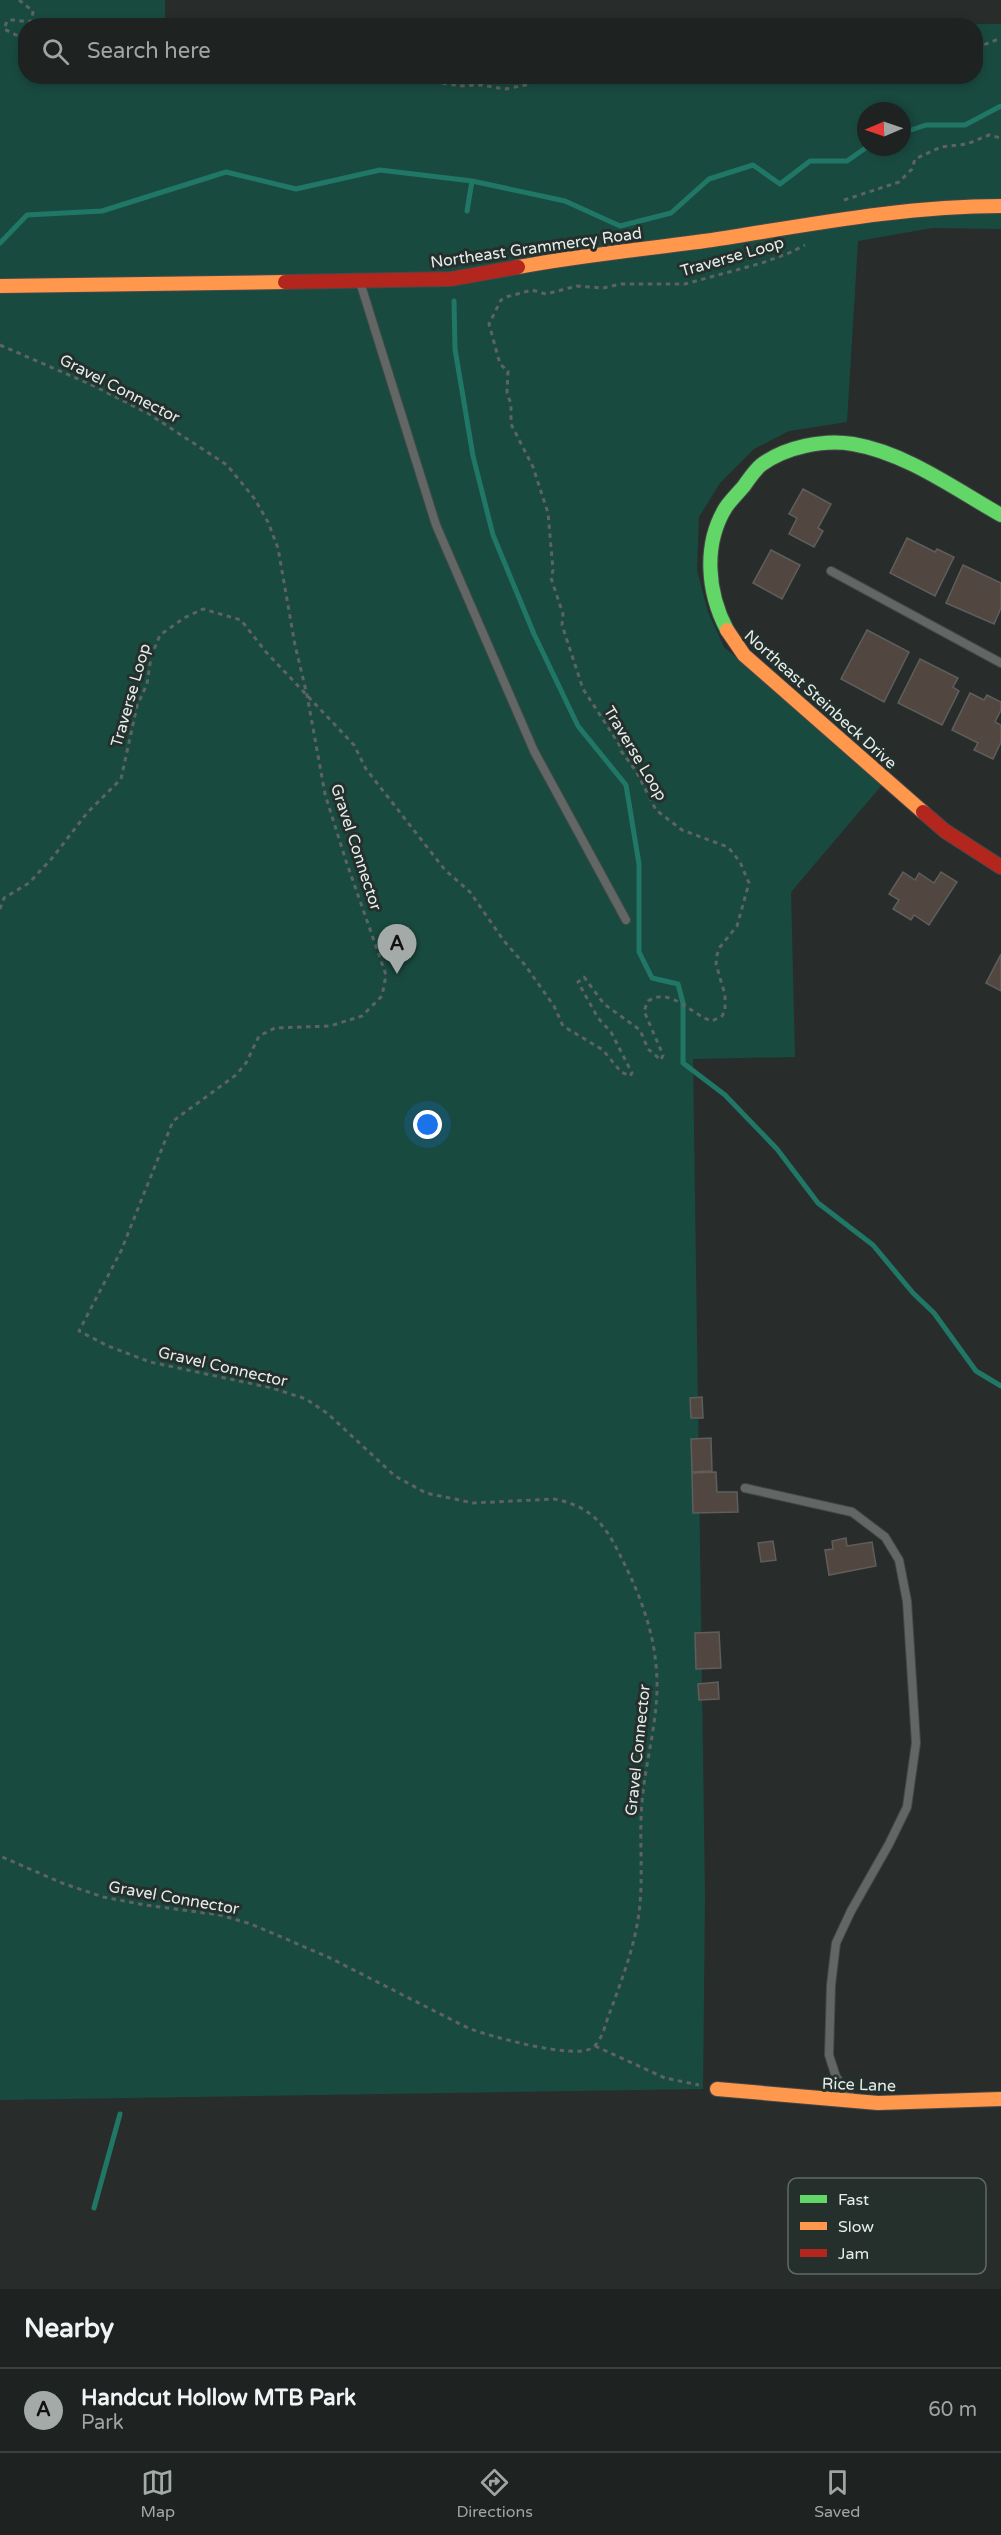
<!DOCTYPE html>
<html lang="en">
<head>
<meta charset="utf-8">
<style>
  body { margin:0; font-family:"Varela Round",sans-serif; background:#2b2f2e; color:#f1f3f6 }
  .compass { position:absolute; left:857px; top:102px; width:54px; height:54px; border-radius:50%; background:#1e2221; box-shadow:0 3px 9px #0003; rotate:268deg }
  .you { position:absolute; left:428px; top:1125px; width:21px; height:21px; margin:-15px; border:4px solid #fff; border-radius:50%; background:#1a73e8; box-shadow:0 0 0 9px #1a73e833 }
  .badge { display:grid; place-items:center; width:39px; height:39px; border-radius:50%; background:#a4aaa8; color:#111; font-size:20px; font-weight:700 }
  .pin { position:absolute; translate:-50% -50px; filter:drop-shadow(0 2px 3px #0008) }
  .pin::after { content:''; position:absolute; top:32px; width:21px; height:18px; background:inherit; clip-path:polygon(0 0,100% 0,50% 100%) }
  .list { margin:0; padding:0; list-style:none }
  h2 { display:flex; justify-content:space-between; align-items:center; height:78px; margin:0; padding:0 24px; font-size:26px }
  h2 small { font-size:20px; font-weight:400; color:#a1a4a5 }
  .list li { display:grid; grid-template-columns:39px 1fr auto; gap:18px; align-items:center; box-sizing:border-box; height:84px; padding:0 24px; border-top:2px solid #3c3f3f }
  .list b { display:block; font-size:22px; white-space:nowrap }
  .list p { margin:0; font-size:20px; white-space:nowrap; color:#a1a4a5 }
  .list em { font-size:20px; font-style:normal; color:#a1a4a5 }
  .icon { flex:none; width:33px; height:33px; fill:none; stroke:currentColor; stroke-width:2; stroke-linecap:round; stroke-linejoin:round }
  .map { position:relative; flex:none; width:1001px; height:2289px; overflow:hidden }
  .search { position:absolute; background:#1e2221; box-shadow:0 3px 9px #0003; left:18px; right:18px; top:18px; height:66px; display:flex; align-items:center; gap:15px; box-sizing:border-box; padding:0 21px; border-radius:24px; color:#a1a4a5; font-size:22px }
  .sheet { height:162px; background:#1e2221 }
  nav { display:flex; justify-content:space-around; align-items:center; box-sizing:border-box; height:84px; border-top:2px solid #3c3f3f; background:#1e2221; font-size:16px; color:#a1a4a5 }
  nav a { display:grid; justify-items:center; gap:3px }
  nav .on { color:#a4aaa8 }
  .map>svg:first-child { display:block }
  .green { fill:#194a40; fill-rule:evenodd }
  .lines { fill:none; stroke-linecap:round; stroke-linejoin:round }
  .stream { stroke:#217765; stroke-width:5 }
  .building { fill:#524740; stroke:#5e5e5c; stroke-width:1.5 }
  .lane-casing { stroke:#444948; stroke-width:10 }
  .fast-casing { stroke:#444948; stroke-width:16 }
  .slow-casing { stroke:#444948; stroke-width:16 }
  .jam-casing { stroke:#444948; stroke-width:16 }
  .path { stroke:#5e6362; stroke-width:3; stroke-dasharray:4.5 4.5; stroke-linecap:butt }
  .lane { stroke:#626765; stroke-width:8 }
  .fast { stroke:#63d668; stroke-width:14 }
  .slow { stroke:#ff974d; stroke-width:14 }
  .jam { stroke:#b3261e; stroke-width:14 }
  .labels { text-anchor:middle; stroke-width:6; stroke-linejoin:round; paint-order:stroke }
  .street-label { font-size:16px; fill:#e6edeb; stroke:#25302d }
  .key { fill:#25302d; stroke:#5f6966; stroke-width:1.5 }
  .key-label { font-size:16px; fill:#e6edeb }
</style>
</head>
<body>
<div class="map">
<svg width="1001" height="2289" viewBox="0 0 1001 2289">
  <rect width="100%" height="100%" fill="#282d2c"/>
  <path class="green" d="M0,0H165V25L26,26V76H976V26L890,25L1001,24V229L932,228L858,241L847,422L789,431L754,449L720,483L699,517L697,570L708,612L724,647L882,785L791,892L795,1057L693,1059L705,1896L703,2089L0,2100ZM866,111H902V147H866Z"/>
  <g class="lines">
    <path class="stream" d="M902,133L926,125H965L1001,106
      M467,211L472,181
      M0,243L27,215L102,211L226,172L296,189L380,170L472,181L565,201L620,226L671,213L709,179L753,165L780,184L810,161H847L867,147
      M454,301L455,349L473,456L493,535L534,634L578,726L626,785L639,864V952L652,978L678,984L683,1003V1063L725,1095L777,1149L818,1203L873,1245L913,1293L934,1313L976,1371L1001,1386
      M94,2208L120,2114"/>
  </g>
  <path class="building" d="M803,489L831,504L818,528L823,531L814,547L789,534L797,518L789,514Z
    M907,538L935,552L937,549L954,557L935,596L890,573Z
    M771,550L800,565L782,599L753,583Z
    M963,565L1001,583V608L994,624L946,603Z
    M867,630L909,652L884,702L841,679Z
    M920,659L958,678L953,687L959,691L942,725L898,703Z
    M970,693L984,700L987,695L1001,702V710L995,722L1001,725V742L993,759L974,750L978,743L952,730Z
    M903,872L915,880L919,873L934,883L941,872L957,882L929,925L914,915L911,920L893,909L899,900L889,894Z
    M1001,954V991L986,983Z
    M702,1397L703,1418H691L690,1398Z
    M711,1438L712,1471L692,1472L691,1439Z
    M716,1472L717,1492H737L738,1512L693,1513L692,1473Z
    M846,1538L847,1546L872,1542L876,1566L829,1575L825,1550L833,1549L832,1541Z
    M773,1541L776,1560L761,1562L758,1543Z
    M719,1632L721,1668L696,1669L695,1633Z
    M718,1682L719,1699L699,1700L698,1684Z"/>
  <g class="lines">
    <g class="lane-casing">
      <path id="lane" d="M360,282L436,525L534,751L626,920
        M831,571L1001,663
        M745,1488L852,1512L885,1537L899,1560L907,1601L916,1743L907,1807L889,1844L851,1911L836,1943L831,1985L829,2055L836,2077L852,2098"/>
    </g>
    <g class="fast-casing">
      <path id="fast" d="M727,630C707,592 703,544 726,507C731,500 738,493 744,486C749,479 754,471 761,465C785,447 824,439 853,444C906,453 955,489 1001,515"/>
    </g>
    <g class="slow-casing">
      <path id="slow" d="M518,267C582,255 647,249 712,240C808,225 904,206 1001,206
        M0,286L285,282
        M727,630L744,655L923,812
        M717,2089L878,2103L1001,2099"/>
    </g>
    <g class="jam-casing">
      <path id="jam" d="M285,282L451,279L518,267
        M923,812L945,831L1001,867"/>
    </g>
    <path class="path" d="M19,0L33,11L32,21C23,23 15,18 7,21L4,29L26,40
      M976,48L1001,38
      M398,76L460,86L481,85L505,89L526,85L549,76
      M844,200L899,182L912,169L915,159L941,147L967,144L989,135L1001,138
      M0,345L92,385L149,414L227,465L254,498L268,522L278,548L295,645L307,695L325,794L346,861L386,975L382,996L362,1016L330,1026L275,1028L259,1036L246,1063L236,1075L173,1121L121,1251L79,1331L108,1346L150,1362L272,1388L306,1399L327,1413L395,1476L426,1493L473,1503L554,1499C569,1502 583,1507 595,1518C607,1529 615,1545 622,1559C643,1601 658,1642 657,1690C656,1728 645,1765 642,1802C639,1836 643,1869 640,1903C637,1941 623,1976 610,2012C605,2024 603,2040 592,2048C574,2060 489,2036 468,2028L328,1957L251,1924L220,1915L145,1905L103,1897L62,1883L0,1856
      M0,909L4,898L29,883L53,857L87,813L121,779L137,706L147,684L151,657L160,635L184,618L203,609L241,620L266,652L354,745L366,769L445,870L470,892L504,941L525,965L554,1006L563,1026L603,1050L621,1072L630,1076L632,1073L611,1032L598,1018L578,982L584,977L604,1004L640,1030L648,1049L661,1060L663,1055L644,1011L648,1001C671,986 691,1015 712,1021L722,1016L725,1011V995L716,964L717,955L720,947L737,926L749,883L740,862L728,847L682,830L656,810L636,771L621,751L619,744L583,689L562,625L563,614L551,578L553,570L548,513L533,467L511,424V404L507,393L508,371L500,364L489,324L501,300L506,297L532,290L546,294L577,286L603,288L621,284H685L762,263L789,253L805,245
      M595,2046L665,2078L699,2085"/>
    <use href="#lane" class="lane"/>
    <use href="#fast" class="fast"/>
    <use href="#slow" class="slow"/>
    <use href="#jam" class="jam"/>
  </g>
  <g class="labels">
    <g class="street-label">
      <text transform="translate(536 247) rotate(-8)" y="6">Northeast Grammercy Road</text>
      <text transform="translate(732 256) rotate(-16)" y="6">Traverse Loop</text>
      <text transform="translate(120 388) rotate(27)" y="6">Gravel Connector</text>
      <text transform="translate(130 695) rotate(-74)" y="6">Traverse Loop</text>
      <text transform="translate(821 699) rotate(42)" y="6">Northeast Steinbeck Drive</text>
      <text transform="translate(636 753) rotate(59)" y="6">Traverse Loop</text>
      <text transform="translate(357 847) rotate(72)" y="6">Gravel Connector</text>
      <text transform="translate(223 1366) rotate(13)" y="6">Gravel Connector</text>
      <text transform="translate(637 1750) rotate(-84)" y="6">Gravel Connector</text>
      <text transform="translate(174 1897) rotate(10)" y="6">Gravel Connector</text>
      <text transform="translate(859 2084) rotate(2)" y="6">Rice Lane</text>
    </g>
  </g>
  <rect x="788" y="2178" width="198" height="96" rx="9" class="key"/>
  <rect x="800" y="2195" width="27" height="8" fill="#63d668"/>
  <rect x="800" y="2222" width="27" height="8" fill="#ff974d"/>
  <rect x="800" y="2249" width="27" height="8" fill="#b3261e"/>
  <g class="key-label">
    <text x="838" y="2205">Fast</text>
    <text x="838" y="2232">Slow</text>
    <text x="838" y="2259">Jam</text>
  </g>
</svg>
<svg class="compass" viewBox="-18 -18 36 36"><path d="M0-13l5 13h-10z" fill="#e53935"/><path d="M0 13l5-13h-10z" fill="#a1a4a5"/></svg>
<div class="you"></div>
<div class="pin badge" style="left:397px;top:974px">A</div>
<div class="search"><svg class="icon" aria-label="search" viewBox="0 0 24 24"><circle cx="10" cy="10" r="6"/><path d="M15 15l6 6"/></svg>Search here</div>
</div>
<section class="sheet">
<h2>Nearby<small></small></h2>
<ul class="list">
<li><span class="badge">A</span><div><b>Handcut Hollow MTB Park</b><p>Park</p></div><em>60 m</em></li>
</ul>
</section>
<nav>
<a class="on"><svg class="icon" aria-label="map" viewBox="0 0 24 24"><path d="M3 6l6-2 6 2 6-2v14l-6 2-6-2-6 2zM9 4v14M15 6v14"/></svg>Map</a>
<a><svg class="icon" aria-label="directions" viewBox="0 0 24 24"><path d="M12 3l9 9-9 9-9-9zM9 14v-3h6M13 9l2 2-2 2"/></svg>Directions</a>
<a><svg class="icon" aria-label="saved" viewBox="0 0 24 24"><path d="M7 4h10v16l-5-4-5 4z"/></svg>Saved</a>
</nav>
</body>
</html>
